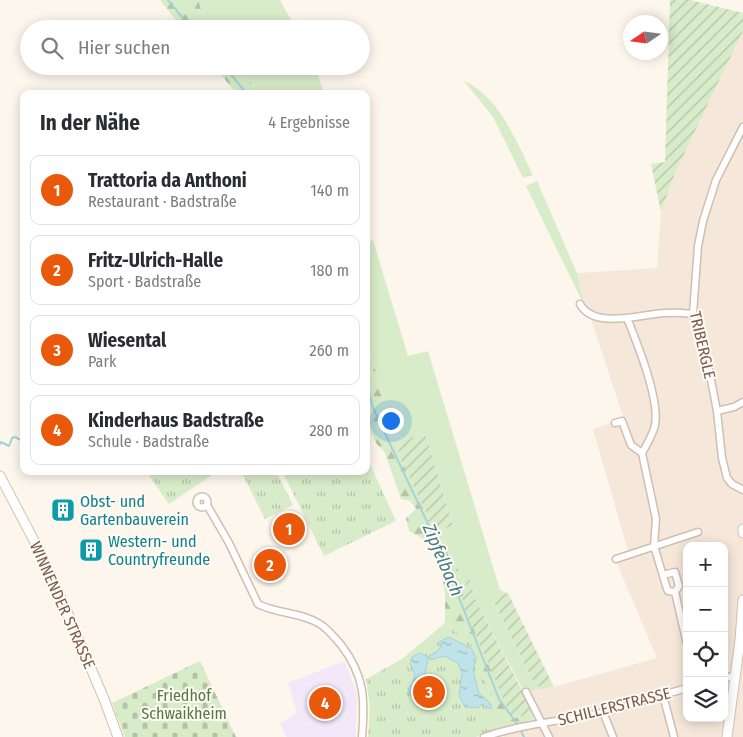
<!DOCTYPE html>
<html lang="de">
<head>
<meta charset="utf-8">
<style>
  body { margin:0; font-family:"Fira Sans Condensed",sans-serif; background:#f7f7f7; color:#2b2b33 }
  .controls { position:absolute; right:15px; bottom:15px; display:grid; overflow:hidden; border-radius:10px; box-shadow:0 2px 12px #0003 }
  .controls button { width:45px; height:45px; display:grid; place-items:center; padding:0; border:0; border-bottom:1px solid #e1e1e2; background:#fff; color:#2b2b33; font:25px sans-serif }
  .compass { position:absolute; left:623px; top:15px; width:45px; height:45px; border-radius:50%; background:#fff; box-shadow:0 2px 12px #0003; rotate:257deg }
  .you { position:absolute; left:390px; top:420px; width:18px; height:18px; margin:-12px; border:4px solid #fff; border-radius:50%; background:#1a73e8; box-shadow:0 0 0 8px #1a73e833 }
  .badge { display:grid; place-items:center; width:32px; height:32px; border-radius:50%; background:#ea580c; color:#fff; font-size:16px; font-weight:700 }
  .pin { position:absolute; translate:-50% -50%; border:2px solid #fff; box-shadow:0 1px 5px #0006 }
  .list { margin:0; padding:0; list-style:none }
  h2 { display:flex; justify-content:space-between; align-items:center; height:65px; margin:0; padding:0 20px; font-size:21px }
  h2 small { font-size:16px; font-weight:400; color:#7c7c81 }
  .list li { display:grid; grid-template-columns:32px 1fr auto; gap:15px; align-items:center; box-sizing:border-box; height:70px; margin:0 10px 10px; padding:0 10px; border:1px solid #e1e1e2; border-radius:10px }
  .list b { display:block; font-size:19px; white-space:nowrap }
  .list p { margin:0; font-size:16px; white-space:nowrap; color:#7c7c81 }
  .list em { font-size:16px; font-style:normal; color:#7c7c81 }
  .icon { flex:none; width:28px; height:28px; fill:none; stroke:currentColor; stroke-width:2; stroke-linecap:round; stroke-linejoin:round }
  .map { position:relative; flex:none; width:743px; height:737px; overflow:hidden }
  .search { position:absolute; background:#fff; box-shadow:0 2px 12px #0003; left:20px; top:20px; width:350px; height:55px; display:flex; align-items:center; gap:12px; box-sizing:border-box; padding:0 18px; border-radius:28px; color:#7c7c81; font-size:19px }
  .panel { position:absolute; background:#fff; box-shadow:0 2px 12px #0003; left:20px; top:90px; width:350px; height:385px; border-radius:10px }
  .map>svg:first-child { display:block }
  .residential { fill:#f5e8da; fill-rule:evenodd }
  .education { fill:#f3e8fa }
  .grass { fill:#d8ecc9 }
  .forest { fill:url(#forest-firs) }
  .cemetery { fill:url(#cemetery-stones) }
  .park { fill:url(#park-tufts) }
  .garden { fill:url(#garden-furrows) }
  .water { fill:url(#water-ripples); stroke:#a5d3da }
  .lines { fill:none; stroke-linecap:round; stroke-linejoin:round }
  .stream { stroke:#a5d3da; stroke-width:2 }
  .street-casing { stroke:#d1beb0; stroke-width:9 }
  .secondary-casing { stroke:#d6c0b0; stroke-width:11 }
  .street { stroke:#fff; stroke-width:6 }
  .secondary { stroke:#fff; stroke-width:9 }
  .labels { text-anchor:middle; stroke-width:4; stroke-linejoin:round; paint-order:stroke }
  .street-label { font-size:16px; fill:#7a5c4d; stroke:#fffaf3 }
  .culture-label { font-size:16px; fill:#0d838f; stroke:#fffaf3; text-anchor:start }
  .park-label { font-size:16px; fill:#537a41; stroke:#fffaf3 }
  .water-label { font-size:18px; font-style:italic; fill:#437c86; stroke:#fffaf3 }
</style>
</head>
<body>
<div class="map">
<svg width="743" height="737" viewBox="0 0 743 737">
  <defs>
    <pattern id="forest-firs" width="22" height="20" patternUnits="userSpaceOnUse" patternTransform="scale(1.25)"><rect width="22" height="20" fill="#d8ecc9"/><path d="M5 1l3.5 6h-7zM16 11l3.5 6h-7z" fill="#b4c2a5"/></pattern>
    <pattern id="cemetery-stones" width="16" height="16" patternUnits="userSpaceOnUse" patternTransform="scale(1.25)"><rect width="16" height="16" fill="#d8ecc9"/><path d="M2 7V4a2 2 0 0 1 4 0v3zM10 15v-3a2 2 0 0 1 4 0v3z" fill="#b4c2a5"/></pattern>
    <pattern id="park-tufts" width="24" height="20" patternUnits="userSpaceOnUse" patternTransform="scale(1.25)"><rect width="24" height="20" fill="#d8ecc9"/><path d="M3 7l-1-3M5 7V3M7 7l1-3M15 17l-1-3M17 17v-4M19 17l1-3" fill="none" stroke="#b4c2a5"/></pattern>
    <pattern id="garden-furrows" width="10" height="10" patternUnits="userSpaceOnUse" patternTransform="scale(1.25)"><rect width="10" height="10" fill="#d8ecc9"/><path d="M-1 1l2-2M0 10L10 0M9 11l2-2" fill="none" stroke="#b4c2a5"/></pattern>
    <pattern id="water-ripples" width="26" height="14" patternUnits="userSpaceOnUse" patternTransform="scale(1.25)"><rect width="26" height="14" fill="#bfe3e8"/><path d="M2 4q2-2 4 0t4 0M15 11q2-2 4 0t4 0" fill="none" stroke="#a0bbbe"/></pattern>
  </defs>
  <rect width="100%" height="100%" fill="#fdf6ec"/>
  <path class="residential" d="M743,31V737H504L501,729L533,719L524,692L554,687L657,658L615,559L628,551L593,429L624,419L591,319L585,307L577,273L657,268L661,212L675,173ZM687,546H724V718H687Z"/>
  <path class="education" d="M344,661L357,693L356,737H287L280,724L297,712L288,683Z"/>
  <path class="grass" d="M198,0H280L296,29H211L206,23Z
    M238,66H315L324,94H259Z
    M464,81C500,97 516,141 533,175L523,178L493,117Z
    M537,181L577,273L585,307L526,186Z
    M373,240L408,356L428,351L500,590L508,593L492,598L536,687L552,683L554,687L524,692L476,601L469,580L465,585L439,530L453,526L425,434L404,440L387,426L389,415L366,339V242Z"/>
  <path class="forest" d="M160,0H198L206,23L211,29H183Z
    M214,66H238L259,94H237Z
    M366,339L389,415L387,426L404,440L396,442L401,460L435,531L439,530L465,585L462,590L512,719L533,712V719L497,730L494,705L473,646L445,623V593L439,562L430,543L409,531L406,518L416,509L410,501L401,499L385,453L376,443L366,422Z"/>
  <path class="cemetery" d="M200,661L236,737H125L112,703Z"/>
  <path class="park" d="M366,455L396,521L324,556L282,471H366Z
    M146,471H218L169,504Z
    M241,471H276L293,505L265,519Z
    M445,623L473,646L494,705L497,730L476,737H368L370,707L366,679L402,659Z"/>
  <path class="garden" d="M670,0H690L743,13V31L675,173L661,212L651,164L665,162Z
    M425,434L453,526L435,531L401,460L396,442Z
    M469,579L476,601L533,712L512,719L464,607L462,590Z
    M508,593L552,683L536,687L492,598Z"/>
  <path class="water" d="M449,637L472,649L476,658L473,671L479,693L490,703L492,707L490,709L482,704L478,708L465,707L459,696L462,673L458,663L444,656L430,660L429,656L439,650L441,646L439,642Z
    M419,653L427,656C430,671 419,671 429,688L427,694L419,699L412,698L408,689C416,681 416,673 410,664L412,657Z"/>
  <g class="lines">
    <path class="stream" d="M168,0L192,29
      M224,66L247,94
      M366,381L373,408L439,547L499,699L518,725
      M0,444L1,442L9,446L12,438L15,437L21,440L24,433
      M520,729L524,737"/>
    <g class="street-casing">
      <path id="street" d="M743,127L716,180L703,221L698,246L693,314L707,359L717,411L722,458L727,478L732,484L743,490
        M580,304C594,330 641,314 665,313C674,312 684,313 693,314
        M627,318C637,343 660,399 655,425C653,435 647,444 642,453L656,519L654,546L667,589L668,591L675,592L679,586L675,572L663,575
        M717,411L734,407L743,402
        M615,423L622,421L631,445L642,453
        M196.5 502a5.5 5.5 0 1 1 11 0a5.5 5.5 0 1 1-11 0Z
        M207,505L229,543L258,604C277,614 301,612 320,624C328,629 336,639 342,646C365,677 365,700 362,737
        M616,559L698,532
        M675,592L687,644
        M724,678L735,676
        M526,692L549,737
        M663,695L674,737
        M603,712L613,737
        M484,737C522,724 562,721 601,713C630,706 658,696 687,688"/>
    </g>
    <g class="secondary-casing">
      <path id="secondary" d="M0,476L40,552L62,600L104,699L118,737
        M743,529V533
        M727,737L740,640L743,600"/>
    </g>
    <use href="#street" class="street"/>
    <use href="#secondary" class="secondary"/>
  </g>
  <defs>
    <g id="building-square" transform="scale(1.25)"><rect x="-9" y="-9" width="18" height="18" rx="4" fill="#0f9aa8" stroke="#fffaf3"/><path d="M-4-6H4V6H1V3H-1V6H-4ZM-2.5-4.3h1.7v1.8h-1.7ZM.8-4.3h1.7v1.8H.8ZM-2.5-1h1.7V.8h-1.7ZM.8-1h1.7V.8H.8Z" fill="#fff"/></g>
  </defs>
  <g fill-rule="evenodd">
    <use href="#building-square" x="63" y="510"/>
    <use href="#building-square" x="91" y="550"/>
  </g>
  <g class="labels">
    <g class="street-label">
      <text transform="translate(703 345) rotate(77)" y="6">TRIBERGLE</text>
      <text transform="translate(63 605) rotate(66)" y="6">WINNENDER STRASSE</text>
      <text transform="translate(614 706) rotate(-14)" y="6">SCHILLERSTRASSE</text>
    </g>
    <g class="culture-label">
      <text x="80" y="507">Obst- und<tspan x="80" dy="18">Gartenbauverein</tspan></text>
      <text x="108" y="547">Western- und<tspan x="108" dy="18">Countryfreunde</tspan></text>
    </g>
    <g class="park-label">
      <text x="184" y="701">Friedhof<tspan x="184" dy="18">Schwaikheim</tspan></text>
    </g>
    <g class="water-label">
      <text transform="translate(443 560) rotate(67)" y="6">Zipfelbach</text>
    </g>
  </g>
</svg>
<div class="controls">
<button>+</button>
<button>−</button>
<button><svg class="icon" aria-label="locate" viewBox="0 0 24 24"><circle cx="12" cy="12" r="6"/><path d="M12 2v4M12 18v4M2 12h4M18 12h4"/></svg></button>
<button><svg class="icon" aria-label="layers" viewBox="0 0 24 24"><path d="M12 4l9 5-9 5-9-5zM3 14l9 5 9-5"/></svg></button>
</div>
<svg class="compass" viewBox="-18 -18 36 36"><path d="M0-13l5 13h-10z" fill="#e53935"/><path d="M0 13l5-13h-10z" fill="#7c7c81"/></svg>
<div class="you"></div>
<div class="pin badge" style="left:289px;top:529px">1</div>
<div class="pin badge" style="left:270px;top:565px">2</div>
<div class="pin badge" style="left:429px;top:692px">3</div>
<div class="pin badge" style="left:325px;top:703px">4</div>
<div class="search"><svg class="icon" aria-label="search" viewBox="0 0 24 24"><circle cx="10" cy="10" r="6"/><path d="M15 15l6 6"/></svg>Hier suchen</div>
<section class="panel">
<h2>In der Nähe<small>4 Ergebnisse</small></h2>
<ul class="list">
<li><span class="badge">1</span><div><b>Trattoria da Anthoni</b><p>Restaurant · Badstraße</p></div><em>140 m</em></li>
<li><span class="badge">2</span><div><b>Fritz-Ulrich-Halle</b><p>Sport · Badstraße</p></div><em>180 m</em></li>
<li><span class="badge">3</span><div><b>Wiesental</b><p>Park</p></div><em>260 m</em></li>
<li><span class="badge">4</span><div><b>Kinderhaus Badstraße</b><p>Schule · Badstraße</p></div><em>280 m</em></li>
</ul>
</section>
</div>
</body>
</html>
